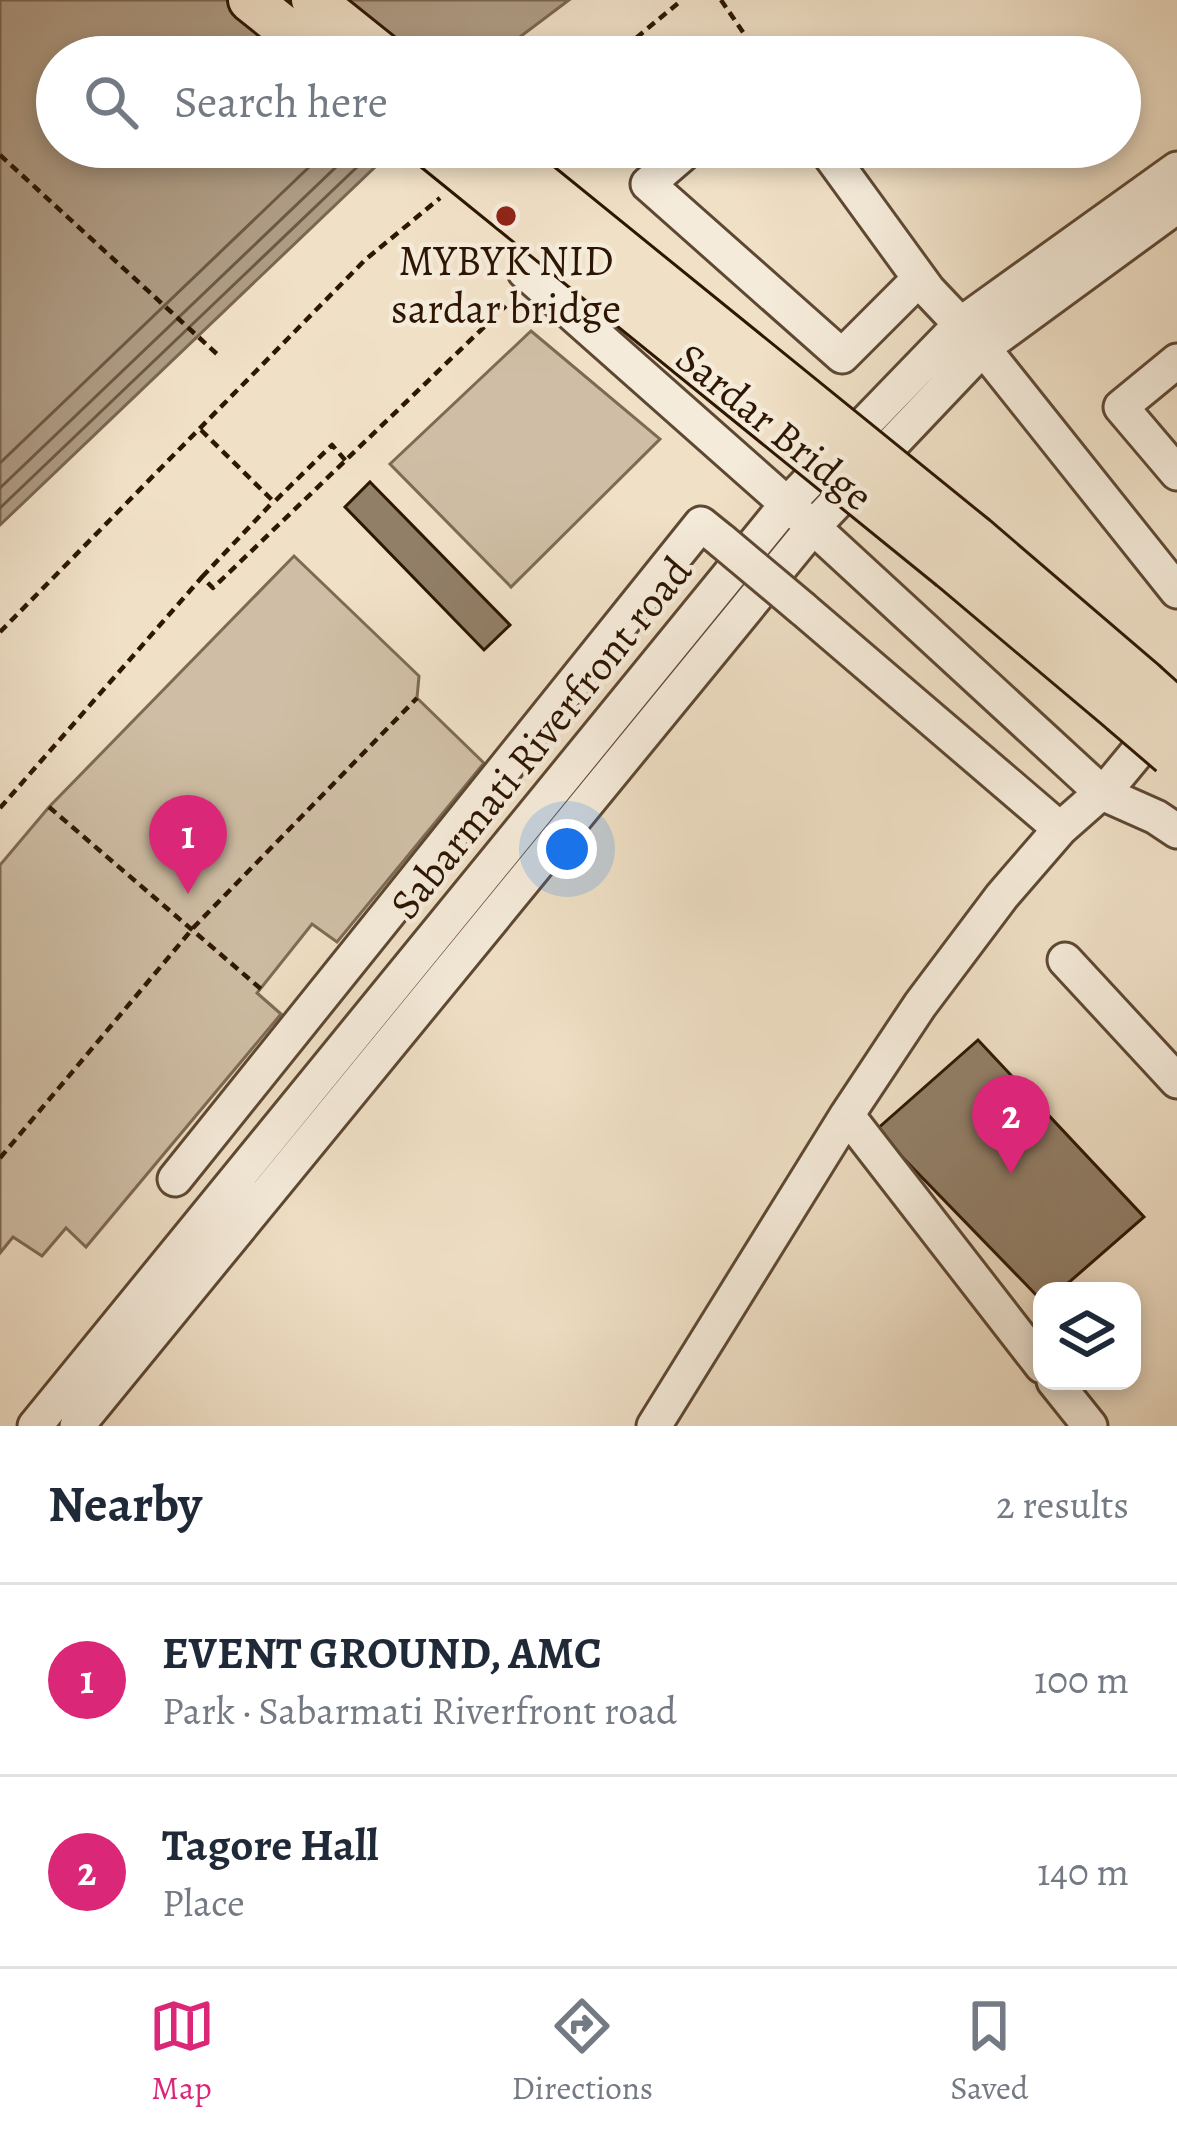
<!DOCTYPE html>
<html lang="en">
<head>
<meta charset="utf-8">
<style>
  body { margin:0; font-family:Alegreya,serif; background:#f6f6f7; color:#1f2937 }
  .controls { position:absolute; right:36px; bottom:36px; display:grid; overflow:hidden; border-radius:24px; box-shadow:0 6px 18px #0003 }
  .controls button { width:108px; height:108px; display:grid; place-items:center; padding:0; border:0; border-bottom:3px solid #e0e1e3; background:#fff; color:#1f2937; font:60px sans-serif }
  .you { position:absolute; left:567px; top:849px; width:42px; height:42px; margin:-30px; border:9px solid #fff; border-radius:50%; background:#1a73e8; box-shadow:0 0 0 18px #1a73e833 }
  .badge { display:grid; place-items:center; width:78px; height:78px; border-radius:50%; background:#db2777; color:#fff; font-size:39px; font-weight:700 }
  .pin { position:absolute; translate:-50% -99px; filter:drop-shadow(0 3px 6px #0008) }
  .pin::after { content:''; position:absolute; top:63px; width:42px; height:36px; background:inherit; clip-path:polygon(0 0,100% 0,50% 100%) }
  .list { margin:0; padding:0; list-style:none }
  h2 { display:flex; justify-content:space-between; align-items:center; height:156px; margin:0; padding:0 48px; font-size:51px }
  h2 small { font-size:39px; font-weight:400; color:#747a83 }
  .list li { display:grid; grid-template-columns:78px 1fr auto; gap:36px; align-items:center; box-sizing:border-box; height:192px; padding:0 48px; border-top:3px solid #e0e1e3 }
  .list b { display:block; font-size:45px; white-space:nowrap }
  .list p { margin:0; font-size:39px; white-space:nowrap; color:#747a83 }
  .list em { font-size:39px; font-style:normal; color:#747a83 }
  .icon { flex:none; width:66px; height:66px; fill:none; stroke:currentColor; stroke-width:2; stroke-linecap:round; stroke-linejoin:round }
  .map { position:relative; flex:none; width:1177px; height:1426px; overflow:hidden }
  .search { position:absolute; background:#fff; box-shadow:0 6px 18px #0003; left:36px; right:36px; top:36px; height:132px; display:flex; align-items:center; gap:30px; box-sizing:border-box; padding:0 42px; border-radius:66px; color:#747a83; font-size:45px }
  .sheet { height:540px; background:#fff }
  nav { display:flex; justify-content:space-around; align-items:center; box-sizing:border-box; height:168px; border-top:3px solid #e0e1e3; background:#fff; font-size:33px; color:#747a83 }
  nav a { display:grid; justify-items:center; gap:6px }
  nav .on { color:#db2777 }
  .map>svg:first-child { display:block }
  .green { fill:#cfbea5; stroke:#7e6a54; stroke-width:3 }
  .water { fill:#ae9b83; stroke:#7a664f; stroke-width:3 }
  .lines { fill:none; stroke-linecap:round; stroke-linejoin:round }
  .shore { stroke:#6e5842; stroke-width:3 }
  .building { fill:#927f68; stroke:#2d1602; stroke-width:3 }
  .minor-casing { stroke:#5e4833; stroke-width:39 }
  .major-casing { stroke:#2d1602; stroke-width:48 }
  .path { stroke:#2d1602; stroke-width:4.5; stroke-dasharray:9 6; stroke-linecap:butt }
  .minor { stroke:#f5ebda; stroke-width:33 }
  .major { stroke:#f0e0c6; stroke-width:42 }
  .minor-bridge-casing { stroke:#5e4833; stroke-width:39; stroke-linecap:butt }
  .major-bridge-casing { stroke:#2d1602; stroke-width:48; stroke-linecap:butt }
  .minor-bridge { stroke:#f5ebda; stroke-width:33 }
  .major-bridge { stroke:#f0e0c6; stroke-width:42 }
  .poi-dot { fill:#8f2418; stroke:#f5ebda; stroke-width:4.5 }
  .labels { text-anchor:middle; stroke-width:9; stroke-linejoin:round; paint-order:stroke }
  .poi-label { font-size:42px; fill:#2d1602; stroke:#f5ebda }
  .street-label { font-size:42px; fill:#2d1602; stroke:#f5ebda }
</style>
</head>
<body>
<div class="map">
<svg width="1177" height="1426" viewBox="0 0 1177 1426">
  <rect width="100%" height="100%" fill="#f0e0c6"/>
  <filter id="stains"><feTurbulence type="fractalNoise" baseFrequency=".00167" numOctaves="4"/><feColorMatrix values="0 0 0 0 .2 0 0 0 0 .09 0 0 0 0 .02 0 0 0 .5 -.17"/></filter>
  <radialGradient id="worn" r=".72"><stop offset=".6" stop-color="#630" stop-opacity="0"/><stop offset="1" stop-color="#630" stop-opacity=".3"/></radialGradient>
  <path class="green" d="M531,331L660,439L511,587L390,464Z
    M294,556L419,676L417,698L484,763L337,942L312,924L257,993L281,1014L86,1247L66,1228L42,1256L13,1237L0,1253V865L49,807Z"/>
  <path class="water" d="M0,0H569L493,57H57V147H396L0,525Z"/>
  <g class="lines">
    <path class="shore" d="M0,463L330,147
      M0,488L357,147
      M0,508L378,147"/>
  </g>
  <path class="building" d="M370,482L510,625L484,650L345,507Z
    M978,1040L1144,1217L1059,1291H1042V1301L876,1130Z"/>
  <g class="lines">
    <g class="minor-casing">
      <path id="minor" d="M691,147L648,184L842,356L919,279
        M824,147L928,290L983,348L1177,591
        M525,272L813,527L1102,793L1156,817L1177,831
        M1177,361L1121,407L1177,473
        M803,609L1060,829
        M1065,960L1177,1081
        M847,1115L1042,1366
        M175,1179L701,524L722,541
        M1054,1381L1090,1426
        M35,1426L787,504L961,324L1177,169
        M77,1426L813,527L983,348L1177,206
        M654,1426L847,1115L920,1005L1002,896L1060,829L1111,784L1164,720"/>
    </g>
    <g class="major-casing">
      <path id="major" d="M250,0L321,57
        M313,0L384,57
        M976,538L1144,682
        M951,568L1122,712"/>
    </g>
    <path class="path" d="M721,0L760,57
      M613,57L682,0
      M0,155L218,355
      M201,430L274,502L332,445L346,461
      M202,577L272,503
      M0,632L365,260L440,198
      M49,807L261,989
      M0,808L202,577L213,588L511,301
      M0,1158L194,927L417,698"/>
    <use href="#minor" class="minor"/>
    <use href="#major" class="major"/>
    <g class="minor-bridge-casing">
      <path id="minor-bridge" d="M722,541L803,609"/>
    </g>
    <g class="major-bridge-casing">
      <path id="major-bridge" d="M432,147L951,568
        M494,147L976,538
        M1144,682L1177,712
        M1122,712L1171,754"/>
    </g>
    <use href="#minor-bridge" class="minor-bridge"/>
    <use href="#major-bridge" class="major-bridge"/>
  </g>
  <circle class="poi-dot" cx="506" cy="216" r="12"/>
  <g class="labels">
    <g class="poi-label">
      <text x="506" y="275">MYBYK NID<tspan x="506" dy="48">sardar bridge</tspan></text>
    </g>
    <g class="street-label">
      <text transform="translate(775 426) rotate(39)" y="15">Sardar Bridge</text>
      <text transform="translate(540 737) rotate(-51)" y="15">Sabarmati Riverfront road</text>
    </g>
  </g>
  <rect width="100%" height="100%" filter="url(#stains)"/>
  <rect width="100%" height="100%" fill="url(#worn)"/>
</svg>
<div class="controls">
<button><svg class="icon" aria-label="layers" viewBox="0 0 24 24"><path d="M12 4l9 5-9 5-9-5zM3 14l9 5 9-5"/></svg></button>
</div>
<div class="you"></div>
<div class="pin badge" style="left:188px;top:894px">1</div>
<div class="pin badge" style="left:1011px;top:1174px">2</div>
<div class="search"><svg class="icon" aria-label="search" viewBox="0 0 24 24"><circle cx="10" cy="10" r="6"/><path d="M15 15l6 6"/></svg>Search here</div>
</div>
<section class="sheet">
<h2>Nearby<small>2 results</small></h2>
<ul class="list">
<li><span class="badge">1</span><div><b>EVENT GROUND, AMC</b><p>Park · Sabarmati Riverfront road</p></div><em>100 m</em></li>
<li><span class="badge">2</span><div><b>Tagore Hall</b><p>Place</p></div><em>140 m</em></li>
</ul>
</section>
<nav>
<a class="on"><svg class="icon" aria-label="map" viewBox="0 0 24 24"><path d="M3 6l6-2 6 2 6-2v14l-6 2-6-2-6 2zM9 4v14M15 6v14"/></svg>Map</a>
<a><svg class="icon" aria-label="directions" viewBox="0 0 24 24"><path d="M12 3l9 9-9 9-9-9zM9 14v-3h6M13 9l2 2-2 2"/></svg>Directions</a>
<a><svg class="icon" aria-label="saved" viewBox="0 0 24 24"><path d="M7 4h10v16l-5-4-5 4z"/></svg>Saved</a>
</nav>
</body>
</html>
